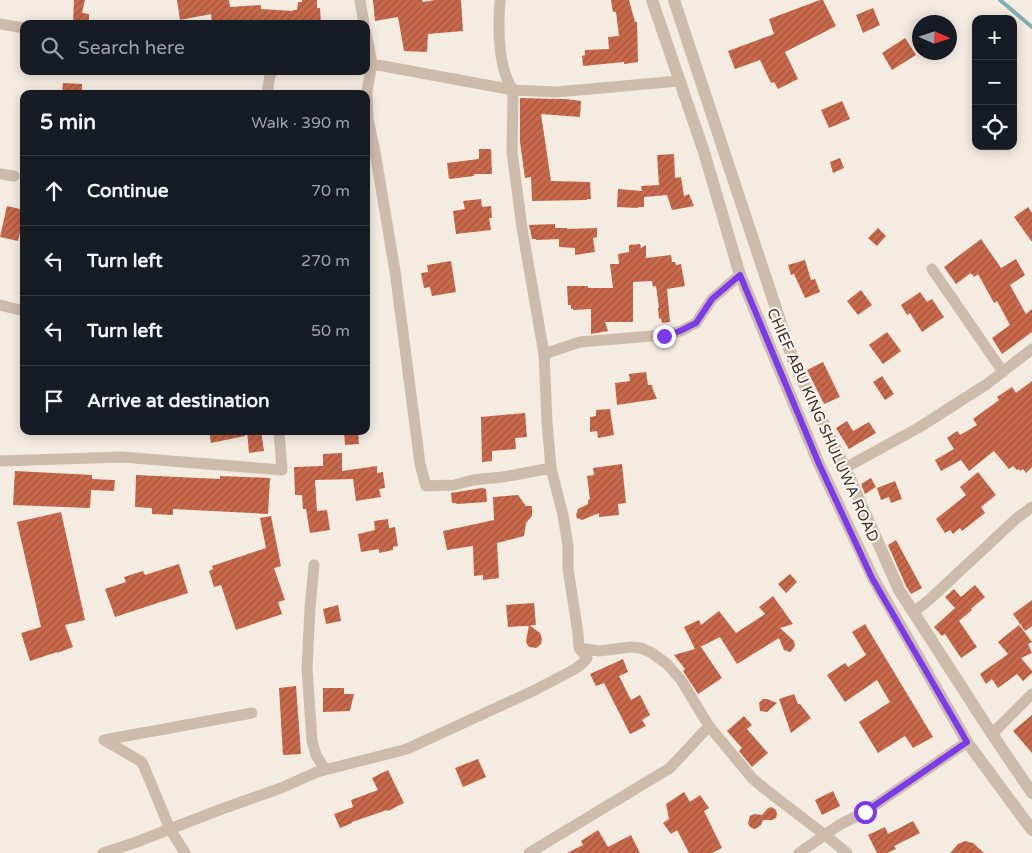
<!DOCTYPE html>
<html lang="en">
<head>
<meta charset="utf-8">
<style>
  body { margin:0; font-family:"Varela Round",sans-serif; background:#242831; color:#f1f3f6 }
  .controls { position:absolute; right:15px; top:15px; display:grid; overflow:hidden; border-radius:10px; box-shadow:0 2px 12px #0003 }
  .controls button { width:45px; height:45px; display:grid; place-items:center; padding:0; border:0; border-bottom:1px solid #363941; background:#171b24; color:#f1f3f6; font:25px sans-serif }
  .compass { position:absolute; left:912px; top:15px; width:45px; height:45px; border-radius:50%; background:#171b24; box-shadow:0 2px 12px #0003; rotate:93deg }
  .stop { position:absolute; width:15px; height:15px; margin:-11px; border:4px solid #7c3aed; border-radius:50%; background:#fff }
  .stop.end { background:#7c3aed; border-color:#fff; box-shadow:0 1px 5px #0008 }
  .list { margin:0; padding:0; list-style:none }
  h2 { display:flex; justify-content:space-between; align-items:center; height:65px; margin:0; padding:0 20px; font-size:21px }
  h2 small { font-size:16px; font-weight:400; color:#9ea1a6 }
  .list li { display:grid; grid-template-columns:32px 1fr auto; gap:15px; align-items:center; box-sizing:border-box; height:70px; padding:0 20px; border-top:1px solid #363941 }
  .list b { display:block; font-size:19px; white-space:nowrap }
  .list em { font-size:16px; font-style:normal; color:#9ea1a6 }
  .icon { flex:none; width:28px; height:28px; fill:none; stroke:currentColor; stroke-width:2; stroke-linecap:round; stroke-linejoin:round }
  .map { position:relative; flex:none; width:1032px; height:853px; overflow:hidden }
  .search { position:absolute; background:#171b24; box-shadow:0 2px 12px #0003; left:20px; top:20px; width:350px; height:55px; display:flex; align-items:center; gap:12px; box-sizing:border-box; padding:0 18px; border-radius:10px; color:#9ea1a6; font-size:19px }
  .panel { position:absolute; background:#171b24; box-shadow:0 2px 12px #0003; left:20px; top:90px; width:350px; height:345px; border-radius:10px }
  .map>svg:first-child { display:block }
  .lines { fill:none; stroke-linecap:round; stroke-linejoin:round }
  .stream { stroke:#7fb0b2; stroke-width:4 }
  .building { fill:url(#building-hatch) }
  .minor { stroke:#cdbbac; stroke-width:11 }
  .tertiary { stroke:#cdbbac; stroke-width:12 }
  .route { stroke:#7c3aed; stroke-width:6 }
  .labels { text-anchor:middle; stroke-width:4.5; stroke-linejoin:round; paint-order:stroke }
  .street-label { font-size:15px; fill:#3b302b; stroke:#fbf5ee }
</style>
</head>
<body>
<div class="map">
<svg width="1032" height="853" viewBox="0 0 1032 853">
  <defs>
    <pattern id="building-hatch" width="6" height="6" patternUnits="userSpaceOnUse" patternTransform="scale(1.25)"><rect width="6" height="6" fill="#c8694b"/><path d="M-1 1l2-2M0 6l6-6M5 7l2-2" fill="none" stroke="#a4573f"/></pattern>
  </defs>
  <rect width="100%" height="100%" fill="#f4ebe1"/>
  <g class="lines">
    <path class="stream" d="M1000,0L1032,27"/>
  </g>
  <path class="building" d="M74,0H85L82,13L89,14V24H73Z
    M177,0H229L230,7L261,5V9L293,11V10H297L298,2H302V0H317V8H320L321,24L262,22V24H212L211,14L180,20Z
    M373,0H422L423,2L435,0H461L463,31L428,34L427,52L404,51L398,17L375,21Z
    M611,0H629L635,22H637L638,62L624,64V62L583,66L582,56L585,55V50L609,49L608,37L619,36L616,12H613Z
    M820,0H823L836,26L785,52L798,79L778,89L774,82L771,83L760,60L735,69L728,51L774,34L769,19Z
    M873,8L880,25L863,33L856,15Z
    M905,38L916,55L892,70L882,53Z
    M63,83L82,84V94H62Z
    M520,98L556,99H565L581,101L580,117L541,114L551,181L590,182L591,199H587V200L532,201L531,177L525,178L520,142Z
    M842,101L850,119L829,128L821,110Z
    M479,149H491L492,174H474V176L449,179L447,163L479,159Z
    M674,154L675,178L681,177L684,196L689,194L694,206L672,210L667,195L644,197V207H638V208L617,207L618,189L642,191L641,186L659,185L657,155Z
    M840,158L844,168L833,173L830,162Z
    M481,199L482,207L491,206L492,218H489L491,230L456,234L453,211L465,209L463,201Z
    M7,206L24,210V215L18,241L0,237Z
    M1028,207L1032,213V242L1014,217Z
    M555,224V228H567V229L597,228V237L593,238L595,252L575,255V248L559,247V239L536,240V239H532L529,225Z
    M878,228L886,236L877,246L868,238Z
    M981,239L1001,268L1016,259L1025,275L1010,285L1026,314L1032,309V332L1002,354L992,338L1010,325L997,301L994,303L978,274L974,277L971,273L956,284L944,267Z
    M640,244L641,248L646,245V258L671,255L672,262H675L676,265L681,264L685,286L667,289L670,322L662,323L661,318L659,319L658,308H659L656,286L653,287L652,281L633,282V322H605L608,331L591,334V309L573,310V309H571V305H568L567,286H588V288H613L610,264H619L618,254L629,252V245Z
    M805,260L811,280L815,279L820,292L805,298L794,274L791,275L788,265Z
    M451,261L456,292L432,296L430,287L424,288L421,273L428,272L427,265Z
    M861,290L872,305L858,315L847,301Z
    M920,292L927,302L932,299L944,317L922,332L910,313L907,315L901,305Z
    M887,332L901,351L883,364L869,345Z
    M823,362L840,397L824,404L807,370Z
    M646,372L648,385H652L653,390L657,399L617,405L615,383L630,381L629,374Z
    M882,376L894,394L885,400L873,382Z
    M1032,381V467L1026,473L1023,469L1020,471L1019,469L1017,470L1013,466L1009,469L994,451L969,471L961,460L941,471L935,460L954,449L947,438L957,431L960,435L977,425L973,419L999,400L997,397L1012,387L1016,393Z
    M610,409L614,435L598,438L597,431L590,432V417L596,416V410Z
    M525,413L527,437L515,438L516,449L492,451V461L482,462L481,417Z
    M847,421L853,431L869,422L876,433L849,449L836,428Z
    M209,431H244L245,436L211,443Z
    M247,431H261L264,451L249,453Z
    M344,431H358L359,444L345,445Z
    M342,453V471L377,466V473L383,472L385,488L379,489L381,497L356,501L353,479L315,480L317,511L327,510L330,530L310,533L306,509H303L302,495H295L294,467L323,466V454Z
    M622,464L626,503L618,504L619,515L599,517V513L582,520L577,518L576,515L578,509L588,504V500L590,499L587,476L594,475L593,468Z
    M15,471L92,475V479L115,480L114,491L91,490L90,508L13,505Z
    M978,472L996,495L981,507L985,513L962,531L960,528L953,534L950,530L945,533L936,519L966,495L960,487Z
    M136,475L220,479V476L270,478L268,514L173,509V515L152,514V508L135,507Z
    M871,478L876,487L865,494L861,484Z
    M895,481L902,499L891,503L889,497L881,500L877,488Z
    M482,488L486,489L487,502L457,504L456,503H452L451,493Z
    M518,495L526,506H532V516L526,523L524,536L497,543L499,578L483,580V575L474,576L473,546L447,550L443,531L494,520L493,497Z
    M61,512L85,620L65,625L73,647L57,653V652L30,661L21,633L41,627L17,522Z
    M271,516L281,566L274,568L285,600L278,602L282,614L236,630L221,585L214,587L209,571L213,569L212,566L266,548L260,518Z
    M388,519L389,528L395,527L398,546L393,547V550L379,553V549L361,552L358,534L375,530L374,521Z
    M896,540L922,588L911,594L906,586L888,545Z
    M179,564L188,593L115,617L105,589L126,582L124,577L143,571L145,575Z
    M790,574L797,582L786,593L778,584Z
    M975,585L985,597L971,609L972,610L959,621L977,647L961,658L945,634L942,636L934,627L955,608L945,597L954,589L961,597Z
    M773,596L793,624L780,628L794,641L795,645L793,649L790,652L784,650L779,638L737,664L720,637L700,647H701L722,678L698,694L683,671L685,669L674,655L695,649L684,627L699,620L701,625L719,611L736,633L765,614L759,607Z
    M1032,600V626L1025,631L1013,614Z
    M534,603L536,625L508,627L506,605Z
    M338,605L341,621L326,624L323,609Z
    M865,624L933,737L913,748L905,736L878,753L859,722L890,702L877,680L845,702L827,675L845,663L848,667L866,655L852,632Z
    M529,625L540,633L542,639L541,644L536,648L530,647L528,646L526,641Z
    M1019,625L1032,642L1028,644L1032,653L1021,658L1032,671V673L1023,681L1017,674L998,688L992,679L986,684L980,674L1008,654L998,642Z
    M623,659L628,672L619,676L631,700L640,695L650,715L642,720L646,726L630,734L604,683L596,686L590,674Z
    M296,686L301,754L283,755L279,688Z
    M323,688H344V694H354L350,711L323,712Z
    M794,694L798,704H800L811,718L791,733L779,699Z
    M763,699H767L777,703L767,712L760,711L759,703Z
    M1032,715V753L1013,731Z
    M744,716L752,725L747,729L768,753L752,767L739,751L742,748L727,731Z
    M478,759L486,777L463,787L455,768Z
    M388,770L404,803L388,811L387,810L352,822V823L340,828L334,814L353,807L351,800L378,790L372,778Z
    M833,791L840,806L822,815L815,800Z
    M684,792L690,802L700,795L709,808L704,811L722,848L712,853H689L677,830L671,834L663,823L669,819L666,804Z
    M771,807L776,810L777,814L776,818L772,820H763L761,825L757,828L754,829L750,827L748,823L750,816L754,814L762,815L767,809Z
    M913,821L920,833L894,846L896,849L887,853H877L868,835L885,827L888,834Z
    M598,830L608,847L631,835L640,853H567L583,845L581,841Z
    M965,841L973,843L984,853H950L958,844Z"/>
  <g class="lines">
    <path class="minor" d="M360,0L364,24
      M0,24L24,28
      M366,33L372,63L367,91L368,119L375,152L395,271L420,464L426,486L454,485L473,480L503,477L551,468
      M367,63L513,90L556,92L679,81
      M267,94L270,75L273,71
      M0,174L14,176
      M932,269L1003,372
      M0,305L24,311
      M544,354L580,342L664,335L681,331L696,323L712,299L740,275
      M0,461L122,457L282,470L279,431
      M845,468L918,428L987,384L1032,349
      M314,565L310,608L307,668L312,741L316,755L325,770
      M914,612L930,599L1017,518L1032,507
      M579,648L599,651L631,647L641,648L652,653L667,664L681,680L709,726L752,778L765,789L825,835L847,853
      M992,734L1032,694
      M103,853L134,843L219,810L281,788L317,772L407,749L535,690L575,669L584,662L587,658L579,648L578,633L568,569V546L563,515L551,468L547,422L544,354L522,228L512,152L513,90C497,67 498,27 500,0
      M185,853L170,829L142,762L104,740L252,713
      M529,853L670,768L709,726
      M799,853L839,825L865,812L967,742"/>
    <path class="tertiary" d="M652,0L704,152L740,275L819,464L873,578L967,742L1032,830
      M674,0L794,363L845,468L899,590L992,734L1032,793"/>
  </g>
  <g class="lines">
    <path class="route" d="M664,336L680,331L696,323L712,299L740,275L819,464L872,578L967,742L865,812"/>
  </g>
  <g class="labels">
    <g class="street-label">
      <text transform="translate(823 425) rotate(66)" y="5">CHIEF ABU KING SHULUWA ROAD</text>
    </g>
  </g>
</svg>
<div class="controls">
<button>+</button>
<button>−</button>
<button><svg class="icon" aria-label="locate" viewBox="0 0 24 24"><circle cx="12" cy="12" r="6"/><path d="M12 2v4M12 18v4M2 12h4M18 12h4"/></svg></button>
</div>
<svg class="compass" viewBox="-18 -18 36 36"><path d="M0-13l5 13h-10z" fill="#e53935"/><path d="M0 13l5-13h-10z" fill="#9ea1a6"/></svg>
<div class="stop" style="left:865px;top:812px"></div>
<div class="stop end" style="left:664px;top:336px"></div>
<div class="search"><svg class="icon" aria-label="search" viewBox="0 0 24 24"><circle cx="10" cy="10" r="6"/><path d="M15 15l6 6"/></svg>Search here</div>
<section class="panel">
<h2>5 min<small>Walk · 390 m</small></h2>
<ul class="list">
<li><svg class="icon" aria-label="ahead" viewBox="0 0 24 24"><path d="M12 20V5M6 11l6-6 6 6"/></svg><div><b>Continue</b></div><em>70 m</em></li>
<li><svg class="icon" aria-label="left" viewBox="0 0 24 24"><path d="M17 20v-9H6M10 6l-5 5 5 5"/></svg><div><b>Turn left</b></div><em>270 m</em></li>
<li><svg class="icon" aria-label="left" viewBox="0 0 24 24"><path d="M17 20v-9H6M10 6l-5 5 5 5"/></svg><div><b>Turn left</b></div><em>50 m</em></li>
<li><svg class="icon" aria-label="arrive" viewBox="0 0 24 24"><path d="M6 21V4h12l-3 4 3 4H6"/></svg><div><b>Arrive at destination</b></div></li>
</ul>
</section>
</div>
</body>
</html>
